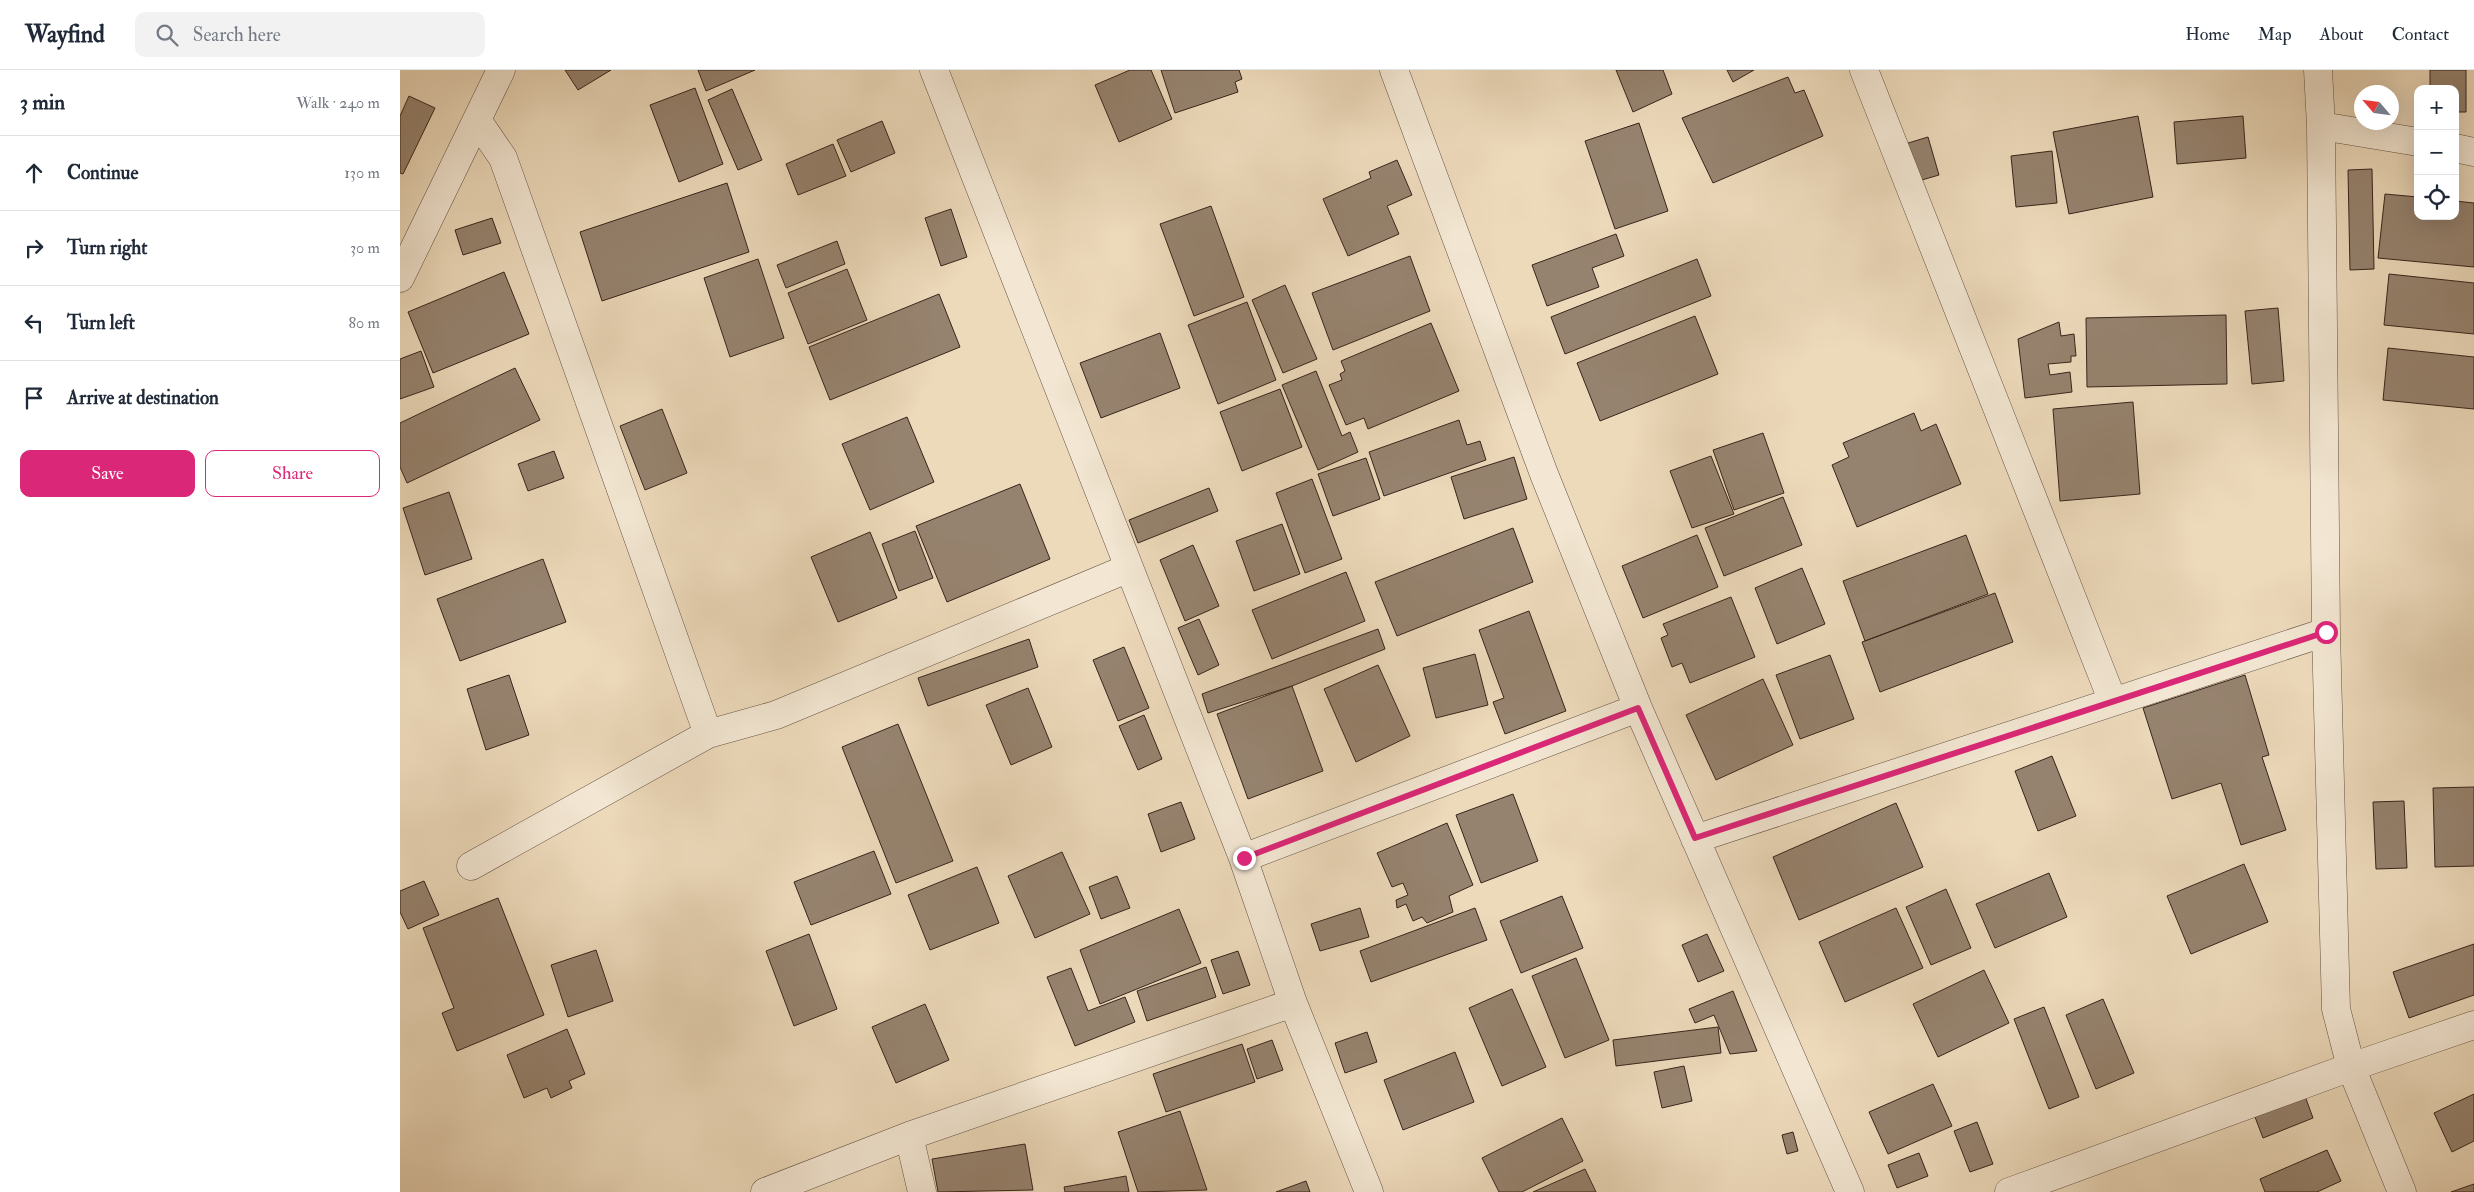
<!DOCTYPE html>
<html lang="en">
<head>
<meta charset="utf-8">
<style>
  body { margin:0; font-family:"IM FELL Double Pica",serif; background:#f2f2f3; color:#1f2937 }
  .controls { position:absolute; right:15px; top:15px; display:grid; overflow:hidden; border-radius:10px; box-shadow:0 5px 20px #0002 }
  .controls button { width:45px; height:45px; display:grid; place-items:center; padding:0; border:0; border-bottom:1px solid #e0e1e3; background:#fff; color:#1f2937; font:25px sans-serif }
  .compass { position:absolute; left:1954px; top:15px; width:45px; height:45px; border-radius:50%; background:#fff; box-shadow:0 5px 20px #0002; rotate:298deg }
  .stop { position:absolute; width:15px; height:15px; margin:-11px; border:4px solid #db2777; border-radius:50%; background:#fff }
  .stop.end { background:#db2777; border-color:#fff; box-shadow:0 1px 5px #0008 }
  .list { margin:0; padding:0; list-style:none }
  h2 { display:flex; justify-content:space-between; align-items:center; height:65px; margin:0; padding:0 20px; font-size:21px }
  h2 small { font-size:16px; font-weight:400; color:#747a83 }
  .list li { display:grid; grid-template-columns:32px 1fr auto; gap:15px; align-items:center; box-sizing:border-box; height:75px; padding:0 20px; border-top:1px solid #e0e1e3 }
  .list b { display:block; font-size:19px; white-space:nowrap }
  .list em { font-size:16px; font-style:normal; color:#747a83 }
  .actions { display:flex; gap:10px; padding:15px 20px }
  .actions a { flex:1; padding:11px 0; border:1px solid #db2777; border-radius:10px; text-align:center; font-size:18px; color:#db2777 }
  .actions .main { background:#db2777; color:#fff }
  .icon { flex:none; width:28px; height:28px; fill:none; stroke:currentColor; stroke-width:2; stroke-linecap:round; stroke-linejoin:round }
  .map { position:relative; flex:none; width:2074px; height:1122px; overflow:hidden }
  header { display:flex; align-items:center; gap:30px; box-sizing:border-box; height:70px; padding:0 25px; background:#fff; border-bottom:1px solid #e0e1e3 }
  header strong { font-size:24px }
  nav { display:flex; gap:28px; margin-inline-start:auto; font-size:18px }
  .search { width:350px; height:45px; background:#f2f2f3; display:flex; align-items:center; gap:12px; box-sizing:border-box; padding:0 18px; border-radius:10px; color:#747a83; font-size:19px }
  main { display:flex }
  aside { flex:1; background:#fff }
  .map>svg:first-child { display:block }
  .building { fill:#96836f; stroke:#37251c }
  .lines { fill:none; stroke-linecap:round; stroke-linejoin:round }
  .minor-casing { stroke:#645244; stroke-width:29 }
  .minor { stroke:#f3e7d3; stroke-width:28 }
  .route { stroke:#db2777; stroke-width:6 }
</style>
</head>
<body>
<header>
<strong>Wayfind</strong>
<div class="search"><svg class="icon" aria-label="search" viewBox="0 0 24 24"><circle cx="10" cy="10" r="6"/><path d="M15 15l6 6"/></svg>Search here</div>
<nav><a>Home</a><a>Map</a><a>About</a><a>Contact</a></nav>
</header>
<main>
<aside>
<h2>3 min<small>Walk · 240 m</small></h2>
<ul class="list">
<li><svg class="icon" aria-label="ahead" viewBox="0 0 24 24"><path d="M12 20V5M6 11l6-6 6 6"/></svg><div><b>Continue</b></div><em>130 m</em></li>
<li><svg class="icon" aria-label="right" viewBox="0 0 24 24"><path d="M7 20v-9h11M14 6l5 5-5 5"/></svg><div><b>Turn right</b></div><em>30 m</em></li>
<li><svg class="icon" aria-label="left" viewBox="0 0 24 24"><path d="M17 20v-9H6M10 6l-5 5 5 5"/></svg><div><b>Turn left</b></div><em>80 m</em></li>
<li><svg class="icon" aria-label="arrive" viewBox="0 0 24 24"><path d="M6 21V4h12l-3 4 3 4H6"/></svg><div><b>Arrive at destination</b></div></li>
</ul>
<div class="actions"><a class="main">Save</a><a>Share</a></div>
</aside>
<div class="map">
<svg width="2074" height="1122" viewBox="0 0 2074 1122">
  <rect width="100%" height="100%" fill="#eddabb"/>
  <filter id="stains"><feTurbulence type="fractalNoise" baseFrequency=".004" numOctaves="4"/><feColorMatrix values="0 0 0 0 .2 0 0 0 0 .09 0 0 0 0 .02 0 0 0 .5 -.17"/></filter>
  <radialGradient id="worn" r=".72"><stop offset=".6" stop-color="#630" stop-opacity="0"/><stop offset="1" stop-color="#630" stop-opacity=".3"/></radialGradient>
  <path class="building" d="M165,0H211L178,20Z
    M298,0H355L306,21Z
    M730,0H751L772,49L719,72L695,15Z
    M761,0H839L842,9L835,12L838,22L775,43Z
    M1216,0H1263L1272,24L1233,42Z
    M1327,0H1354L1333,12Z
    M2030,0H2066V42H2055V19H2030Z
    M1388,7L1395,23L1404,20L1423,66L1313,113L1282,48Z
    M295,18L323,94L279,112L250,35Z
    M332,19L362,90L338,100L308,30Z
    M9,26L35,38L3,104L0,103V46Z
    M1738,46L1753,127L1669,144L1653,62Z
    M1843,46L1846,88L1777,94L1774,52Z
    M482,51L495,83L451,102L437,70Z
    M1239,53L1268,141L1215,159L1185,71Z
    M1528,67L1539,105L1515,112L1505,74Z
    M433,74L446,106L398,125L386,94Z
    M1652,81L1657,133L1616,137L1611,86Z
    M997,90L1012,125L987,136L999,164L948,186L923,129L971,108L969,102Z
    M1972,99L1974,199L1950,200L1948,100Z
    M327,113L349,182L202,231L180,162Z
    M1985,124L2018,127V146H2055V131L2074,133V197L1978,188Z
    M811,136L844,227L794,246L760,154Z
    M551,139L567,187L541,196L525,148Z
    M92,148L101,173L63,185L55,160Z
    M1216,164L1224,186L1192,198L1199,217L1147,236L1132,195Z
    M437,171L445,194L386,218L377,195Z
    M1010,186L1030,241L933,280L912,223Z
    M358,189L384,268L330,287L304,208Z
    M1297,189L1311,226L1165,284L1151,247Z
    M447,199L467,250L408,274L388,223Z
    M104,202L129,264L33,303L8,242Z
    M1989,204L2074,213V264L1984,255Z
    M885,215L917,289L883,303L852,230Z
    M539,224L560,277L430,330L409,277Z
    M847,232L876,310L818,334L788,255Z
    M1878,238L1884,311L1852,314L1845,241Z
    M1826,245L1827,314L1687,317L1686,248Z
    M1295,246L1318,304L1200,351L1177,293Z
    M1659,252L1661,266L1674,264L1676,286H1671V292L1648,294L1650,305L1670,302L1672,322L1625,328L1618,269Z
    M1031,253L1059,321L968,359L964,348L946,355L929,315L942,310L940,304L945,301L941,291Z
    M760,263L780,318L701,348L680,293Z
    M1988,278L2074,287V339L1983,330Z
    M21,281L34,317L0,329V289Z
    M115,298L140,350L7,413L0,397V353Z
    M916,301L942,366L950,362L958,382L918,400L882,315Z
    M880,319L902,377L842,401L820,342Z
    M1733,332L1740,424L1660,431L1653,339Z
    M262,339L287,403L245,420L220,356Z
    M1514,343L1521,361L1536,354L1561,414L1457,457L1432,395L1449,387L1443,373Z
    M507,347L534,412L470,440L442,374Z
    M1059,350L1067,375L1080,371L1086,390L984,426L969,382Z
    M1363,363L1384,423L1334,440L1313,380Z
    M154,381L164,408L128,421L118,394Z
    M1311,386L1334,444L1292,458L1270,401Z
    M1114,387L1127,429L1064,449L1051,407Z
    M966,388L980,429L933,446L918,404Z
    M912,409L942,489L905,503L876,423Z
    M620,414L650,489L547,532L516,456Z
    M809,418L818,441L738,473L729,450Z
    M49,422L72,489L25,505L3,438Z
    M1383,427L1402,475L1324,506L1305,458Z
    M882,454L900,504L854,521L836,471Z
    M1113,458L1133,512L997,566L975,512Z
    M515,461L533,508L499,521L482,474Z
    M470,462L497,528L438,552L411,487Z
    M1297,465L1318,517L1243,548L1222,496Z
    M1566,465L1588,524L1465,571L1443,511Z
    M793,475L819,536L785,551L760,490Z
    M143,489L166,552L60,591L37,529Z
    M1402,498L1425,554L1377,574L1355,518Z
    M946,502L965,551L872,589L852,540Z
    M1595,523L1613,572L1480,622L1462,572Z
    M1331,527L1355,587L1290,613L1282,593L1272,597L1261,568L1268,565L1263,554Z
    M1129,541L1166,641L1105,664L1093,632L1104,628L1079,560Z
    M799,549L819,595L798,605L778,558Z
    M978,559L985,579L892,616L808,643L802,624Z
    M629,569L638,597L528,636L518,608Z
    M724,577L749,638L718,651L693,590Z
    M1075,584L1088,635L1036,648L1023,598Z
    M1430,585L1454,649L1400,669L1376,605Z
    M978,595L1010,666L956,692L924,619Z
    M109,605L129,665L86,680L67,619Z
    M1845,605L1869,685L1862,687L1886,760L1841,775L1821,713L1772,729L1743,638Z
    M1363,609L1393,675L1316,710L1286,645Z
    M892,616L923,701L848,729L817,644Z
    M628,618L652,677L611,695L586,635Z
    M744,645L762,689L738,700L719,656Z
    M498,654L553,791L496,813L442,677Z
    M1652,686L1676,746L1638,761L1615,701Z
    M2074,717V796L2035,797L2033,718Z
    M1113,724L1138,791L1081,813L1056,745Z
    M2004,731L2007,798L1976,799L1973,732Z
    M781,732L795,769L761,782L748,744Z
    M1496,733L1523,797L1399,850L1373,787Z
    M1047,753L1073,815L1049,826L1053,842L1027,853L1022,847L1013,851L1006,834L997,838L996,830L1008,825L1003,813L992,817L977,783Z
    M474,781L491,824L411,855L394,812Z
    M662,782L690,844L635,868L608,806Z
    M1844,794L1868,852L1791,884L1767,826Z
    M577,797L599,853L530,880L508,825Z
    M1649,803L1667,847L1595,878L1576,834Z
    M717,806L730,838L701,849L689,817Z
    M24,811L39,845L8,859L0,842V821Z
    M1546,819L1571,878L1531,895L1506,837Z
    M1162,826L1183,878L1121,903L1100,851Z
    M98,828L144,945L57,981L42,943L54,938L23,858Z
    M960,838L969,867L920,881L911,854Z
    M1075,838L1087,870L971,912L960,881Z
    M1496,838L1523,898L1445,932L1419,872Z
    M779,839L801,893L700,934L680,880Z
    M409,864L437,939L394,956L366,881Z
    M1307,864L1324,901L1298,912L1282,875Z
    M2074,874V925L2009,948L1993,902Z
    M196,880L213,931L168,947L151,895Z
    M838,881L850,915L823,924L811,890Z
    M1176,888L1209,970L1165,988L1132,906Z
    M806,897L816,927L747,951L737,921Z
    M671,898L688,941L725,927L735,952L675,976L647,907Z
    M1584,900L1609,953L1538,987L1513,934Z
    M1112,919L1146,997L1102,1016L1069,938Z
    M1333,921L1357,981L1330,984L1314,945L1295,953L1289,939Z
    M1703,929L1734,1003L1696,1019L1666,945Z
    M525,934L549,990L496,1013L472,957Z
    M1644,937L1679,1027L1649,1039L1614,949Z
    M1318,957L1321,983L1216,996L1213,970Z
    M167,959L185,1004L169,1011L172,1018L151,1028L147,1018L124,1028L107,985Z
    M967,962L977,992L945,1003L935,973Z
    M872,970L883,1000L857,1009L847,979Z
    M842,974L855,1012L766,1042L753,1004Z
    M1055,982L1074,1032L1003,1060L984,1010Z
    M1284,996L1292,1031L1262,1038L1254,1002Z
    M1533,1014L1552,1056L1488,1084L1469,1042Z
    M2074,1024V1071L2052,1082L2034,1043Z
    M1905,1026L1913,1048L1863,1068L1855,1047Z
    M780,1041L807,1120L738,1122L718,1062Z
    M1162,1048L1183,1091L1122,1122H1099L1082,1088Z
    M1577,1052L1593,1094L1570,1102L1554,1061Z
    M1393,1062L1398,1081L1387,1084L1382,1065Z
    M625,1074L633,1120L538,1122L532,1089Z
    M1927,1080L1941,1111L1917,1122H1865L1860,1109Z
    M1519,1083L1528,1106L1497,1118L1488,1095Z
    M1185,1099L1196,1122H1133Z
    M726,1106L729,1122H665L664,1117Z
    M906,1111L910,1122H876Z
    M2074,1114V1122H2051Z"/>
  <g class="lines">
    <g class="minor-casing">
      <path id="minor" d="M534,0L843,788L893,933L969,1122
        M994,0L1144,404L1238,638L1450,1122
        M1464,0L1713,632
        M1918,0L1921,56L1926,562L1936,939L1951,997L2002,1122
        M77,50L103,88L308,664
        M1921,56L2018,72
        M2055,78L2074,82
        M0,208L101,0
        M1295,769L1926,562
        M843,788L1238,638
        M71,796L308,664L376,645L729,498
        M509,1066L522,1122
        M365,1122L509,1066L893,933
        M1609,1122L1951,997L2074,955"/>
    </g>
    <use href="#minor" class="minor"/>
  </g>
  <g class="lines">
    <path class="route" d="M844,788L1238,638L1295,768L1926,562"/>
  </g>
  <rect width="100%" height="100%" filter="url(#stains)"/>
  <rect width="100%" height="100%" fill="url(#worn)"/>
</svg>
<div class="controls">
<button>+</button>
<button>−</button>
<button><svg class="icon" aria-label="locate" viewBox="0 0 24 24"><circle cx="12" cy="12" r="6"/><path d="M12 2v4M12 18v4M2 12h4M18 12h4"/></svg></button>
</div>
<svg class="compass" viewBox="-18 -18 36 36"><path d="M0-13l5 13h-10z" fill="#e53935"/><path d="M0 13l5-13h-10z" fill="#747a83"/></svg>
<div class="stop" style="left:1926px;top:562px"></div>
<div class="stop end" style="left:844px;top:788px"></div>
</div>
</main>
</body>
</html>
